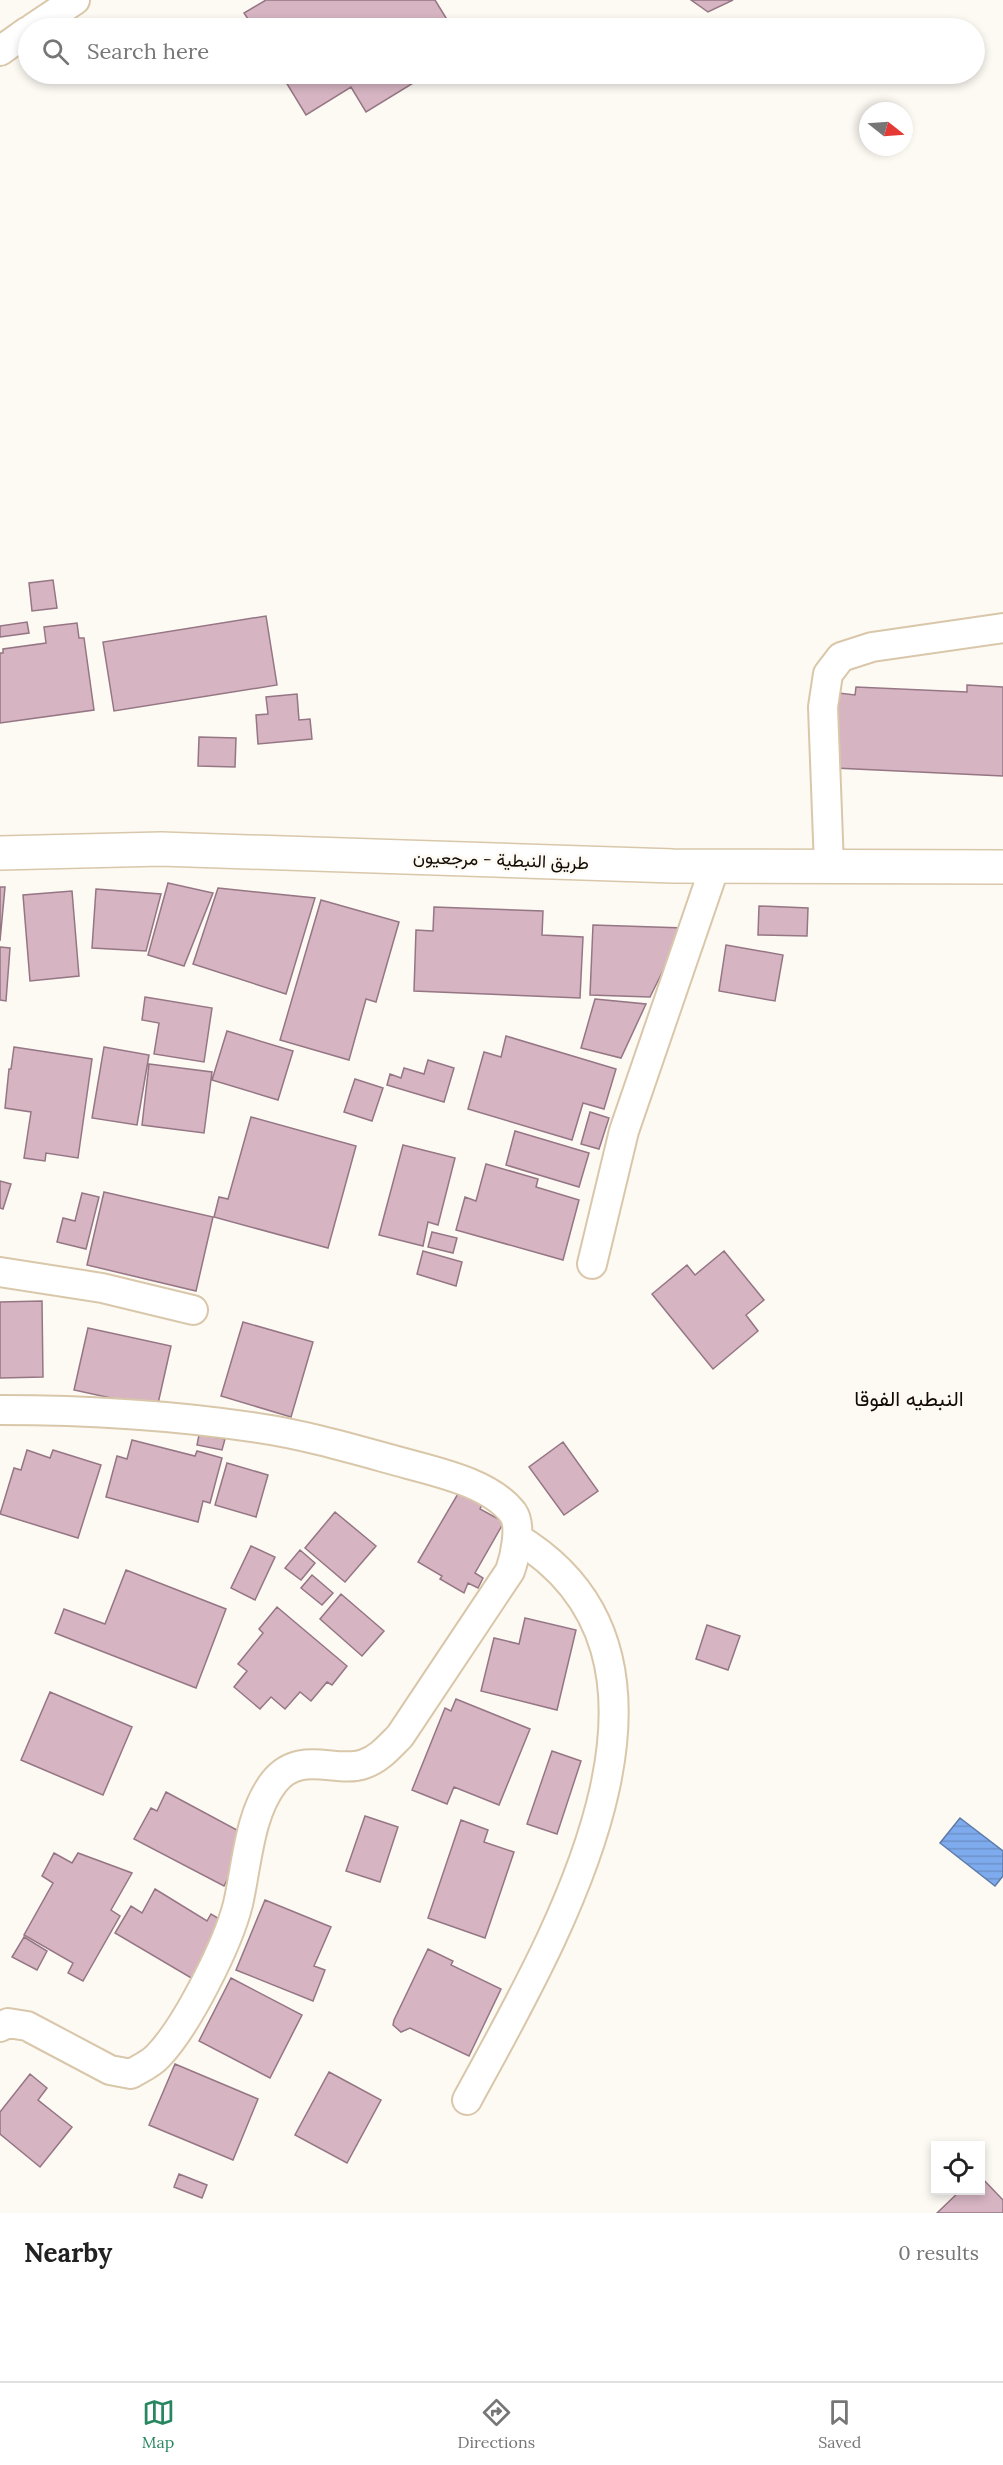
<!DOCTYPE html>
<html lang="en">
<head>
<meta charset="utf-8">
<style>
  body { margin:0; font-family:Lora,Vazirmatn,serif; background:#f2f2f2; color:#222 }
  .controls { position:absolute; right:18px; bottom:18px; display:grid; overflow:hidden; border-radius:0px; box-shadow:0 3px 9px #0003 }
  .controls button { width:54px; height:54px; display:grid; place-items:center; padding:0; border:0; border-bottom:2px solid #e0e0e0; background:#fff; color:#222; font:30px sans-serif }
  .compass { position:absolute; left:859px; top:102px; width:54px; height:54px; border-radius:50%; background:#fff; box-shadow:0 3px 9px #0003; rotate:107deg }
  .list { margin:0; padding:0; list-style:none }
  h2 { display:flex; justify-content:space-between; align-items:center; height:78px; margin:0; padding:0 24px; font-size:26px }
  h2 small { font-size:20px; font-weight:400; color:#767676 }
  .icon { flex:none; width:33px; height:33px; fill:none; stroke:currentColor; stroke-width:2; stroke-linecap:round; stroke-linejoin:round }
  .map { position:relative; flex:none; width:1003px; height:2213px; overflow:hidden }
  .search { position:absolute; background:#fff; box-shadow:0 3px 9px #0003; left:18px; right:18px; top:18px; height:66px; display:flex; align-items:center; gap:15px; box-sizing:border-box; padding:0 21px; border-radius:33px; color:#767676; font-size:22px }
  .sheet { height:168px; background:#fff }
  nav { display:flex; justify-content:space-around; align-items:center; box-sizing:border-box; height:84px; border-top:2px solid #e0e0e0; background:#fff; font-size:16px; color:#767676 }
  nav a { display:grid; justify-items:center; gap:3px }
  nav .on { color:#288760 }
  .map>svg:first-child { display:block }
  .water { fill:url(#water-rules); stroke:#5d7ba7; stroke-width:1.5 }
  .building { fill:#d6b4c2; stroke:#957684; stroke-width:1.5 }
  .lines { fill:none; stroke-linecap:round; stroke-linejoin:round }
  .minor-casing { stroke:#d9c7aa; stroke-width:32 }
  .secondary-casing { stroke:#d9c7aa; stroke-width:36 }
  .minor { stroke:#fff; stroke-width:28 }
  .secondary { stroke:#fff; stroke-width:33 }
  .labels { text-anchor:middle; stroke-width:5; stroke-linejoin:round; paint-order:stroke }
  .street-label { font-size:18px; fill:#110b03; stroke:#fdf9f3 }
  .quarter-label { font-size:21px; fill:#110b03; stroke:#fdf9f3 }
</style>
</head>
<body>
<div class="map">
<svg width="1003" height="2213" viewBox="0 0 1003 2213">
  <defs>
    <pattern id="water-rules" width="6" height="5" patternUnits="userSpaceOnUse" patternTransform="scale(1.5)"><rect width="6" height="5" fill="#7eabed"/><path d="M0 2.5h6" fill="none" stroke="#6c92ca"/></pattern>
  </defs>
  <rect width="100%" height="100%" fill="#fdf9f3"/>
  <path class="water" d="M960,1818L1003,1851V1876L995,1886L940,1843Z"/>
  <path class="building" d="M266,0H435L451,26L447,28H254L244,13Z
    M691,0H733L708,12Z
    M281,74H428L366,112L351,87L306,115Z
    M53,580L57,608L32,611L29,583Z
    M266,616L277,685L114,711L103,642Z
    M27,622L29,633L0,637V626Z
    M77,623L79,638H84L94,710L0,723V653H3V649L46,643L44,627Z
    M967,685L1003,687V776L835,768L839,693L855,695L856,687L967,692Z
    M297,694L299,720L310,719L312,739L258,744L256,715L268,714L266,697Z
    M199,737L236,738L235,767L198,766Z
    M168,883L213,893L184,966L148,955Z
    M0,887H5L0,941Z
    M218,888L315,898L286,994L193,964Z
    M96,889L161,894L146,951L92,948Z
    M72,891L79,976L30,981L23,895Z
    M321,900L399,922L376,1002L366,999L349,1060L280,1040Z
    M759,906L808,908L807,936L758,935Z
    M434,907L543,911L542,935L583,937L580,998L414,991L416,930L433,931Z
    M593,925L684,928L650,997L590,995Z
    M726,945L783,955L775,1001L719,991Z
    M0,947L10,948L6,1001L0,1000Z
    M145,997L212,1008L204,1062L154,1054L159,1023L142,1020Z
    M595,999L646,1004L621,1058L581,1048Z
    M227,1031L293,1051L278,1100L212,1080Z
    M506,1036L616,1069L604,1109L583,1103L572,1140L468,1109L484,1052L501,1057Z
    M14,1047L92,1059L78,1158L46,1153L45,1161L24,1158L31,1112L5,1108L9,1069H11Z
    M104,1047L149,1055L137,1125L92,1118Z
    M428,1060L454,1068L444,1102L387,1085L390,1074L401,1078L404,1068L424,1074Z
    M149,1064L212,1072L204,1133L142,1125Z
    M355,1079L383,1088L372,1121L344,1112Z
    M590,1112L609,1118L599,1149L581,1144Z
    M251,1117L356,1146L328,1248L214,1217L219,1197L228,1199Z
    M515,1131L589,1153L579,1187L506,1165Z
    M403,1145L455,1158L438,1225L428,1222L423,1246L379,1235Z
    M486,1164L538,1179L536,1187L579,1200L563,1260L456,1230L465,1197L476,1201Z
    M0,1181L11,1184L3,1209L0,1208Z
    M104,1192L213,1217L196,1291L87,1265Z
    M82,1193L99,1197L86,1249L57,1242L63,1218L75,1221Z
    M432,1232L457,1238L453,1253L428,1247Z
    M423,1251L462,1262L456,1286L417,1274Z
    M724,1251L764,1300L746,1315L758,1331L713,1369L652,1294L687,1265L695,1275Z
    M42,1301L43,1377L0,1378V1302Z
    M243,1322L313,1342L291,1417L221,1396Z
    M88,1328L171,1346L157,1408L74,1390Z
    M199,1435L225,1439L222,1450L197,1445Z
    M132,1440L195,1456L197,1451L222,1458L210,1503L203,1501L198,1522L106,1497L117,1456L127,1459Z
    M563,1442L598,1491L564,1515L529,1467Z
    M27,1450L50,1458L53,1450L101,1465L78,1538L0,1514L14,1468L21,1470Z
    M227,1463L268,1475L256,1517L215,1505Z
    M459,1492L482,1505L480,1509L504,1522L475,1573L483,1578L478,1588L468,1583L464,1593L440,1579L442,1576L418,1562Z
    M335,1512L376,1546L345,1582L305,1548Z
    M251,1546L275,1557L255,1600L231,1588Z
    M300,1550L315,1563L301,1580L285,1568Z
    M126,1570L226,1609L196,1688L55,1633L64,1609L105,1624Z
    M312,1575L333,1593L322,1605L301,1588Z
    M341,1594L384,1631L362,1656L320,1619Z
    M277,1607L347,1666L332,1685L327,1682L311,1701L300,1692L285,1709L271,1697L260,1709L234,1687L247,1671L238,1664L263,1633L259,1629Z
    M525,1618L576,1630L557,1710L481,1691L494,1638L519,1644Z
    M707,1625L740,1636L728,1670L696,1659Z
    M50,1692L132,1727L103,1795L21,1760Z
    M456,1699L530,1729L499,1805L454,1787L447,1804L412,1790L445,1708L451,1711Z
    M552,1751L581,1761L557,1834L527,1824Z
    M166,1792L250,1837L224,1886L134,1839L151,1808L157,1811Z
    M365,1816L398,1827L380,1882L346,1871Z
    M461,1820L488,1830L484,1842L514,1852L485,1938L428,1918Z
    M54,1853L72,1863L78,1853L132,1873L111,1910L120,1916L83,1981L68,1973L73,1963L24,1935L53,1883L42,1876Z
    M155,1889L207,1921L211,1914L231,1926L198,1982L115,1933L131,1906L142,1913Z
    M265,1900L331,1927L314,1966L325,1970L313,2001L236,1970Z
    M24,1937L47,1951L37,1970L12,1957Z
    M428,1949L453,1961L451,1965L501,1989L469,2056L410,2028L401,2032L393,2025L394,2020Z
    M231,1978L302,2015L270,2078L199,2041Z
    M175,2064L258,2099L233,2160L149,2125Z
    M329,2072L381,2100L347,2163L295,2135Z
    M30,2074L47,2088L38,2100L72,2127L40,2167L0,2134V2112Z
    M179,2174L207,2185L202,2198L174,2187Z
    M980,2176L1003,2200V2213H937L961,2190H980Z"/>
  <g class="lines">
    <g class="minor-casing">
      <path id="minor" d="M33,28L75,0
        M0,51L28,31
        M829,866L823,707L828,674L841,657L872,647L1003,628
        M592,1264L624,1131L715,866
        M0,1272L102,1288L193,1310
        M0,1410C86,1410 172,1415 258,1428C307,1435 360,1451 408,1464C441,1473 491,1484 513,1513C522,1526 515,1557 510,1571L400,1736C389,1747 379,1759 364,1764C336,1774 300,1749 274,1782C249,1814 247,1865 238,1904C228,1944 187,2026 158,2056C151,2064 139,2069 131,2074L110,2070L27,2026L8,2023L0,2027
        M467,2100C548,1950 723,1663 517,1538"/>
    </g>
    <g class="secondary-casing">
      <path id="secondary" d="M0,853L161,849L673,866L1003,867"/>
    </g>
    <use href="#minor" class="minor"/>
    <use href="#secondary" class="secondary"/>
  </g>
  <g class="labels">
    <g class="street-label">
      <text transform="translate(501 860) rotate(2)" y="6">طريق النبطية - مرجعيون</text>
    </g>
    <g class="quarter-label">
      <text x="909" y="1406">النبطيه الفوقا</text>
    </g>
  </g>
</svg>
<div class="controls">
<button><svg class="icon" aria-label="locate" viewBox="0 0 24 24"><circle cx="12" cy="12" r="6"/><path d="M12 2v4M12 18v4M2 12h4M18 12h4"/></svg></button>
</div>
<svg class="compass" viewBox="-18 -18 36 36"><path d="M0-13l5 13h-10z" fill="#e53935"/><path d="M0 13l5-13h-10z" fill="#767676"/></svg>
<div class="search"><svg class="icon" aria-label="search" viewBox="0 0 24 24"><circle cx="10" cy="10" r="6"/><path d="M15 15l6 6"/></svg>Search here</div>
</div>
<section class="sheet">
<h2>Nearby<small>0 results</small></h2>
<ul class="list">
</ul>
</section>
<nav>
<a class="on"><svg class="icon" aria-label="map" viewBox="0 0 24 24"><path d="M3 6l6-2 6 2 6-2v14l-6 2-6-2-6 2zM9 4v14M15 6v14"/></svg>Map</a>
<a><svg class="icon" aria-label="directions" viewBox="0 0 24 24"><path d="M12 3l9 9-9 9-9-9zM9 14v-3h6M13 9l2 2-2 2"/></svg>Directions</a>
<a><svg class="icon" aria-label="saved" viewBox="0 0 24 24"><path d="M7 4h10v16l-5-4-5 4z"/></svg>Saved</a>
</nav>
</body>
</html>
